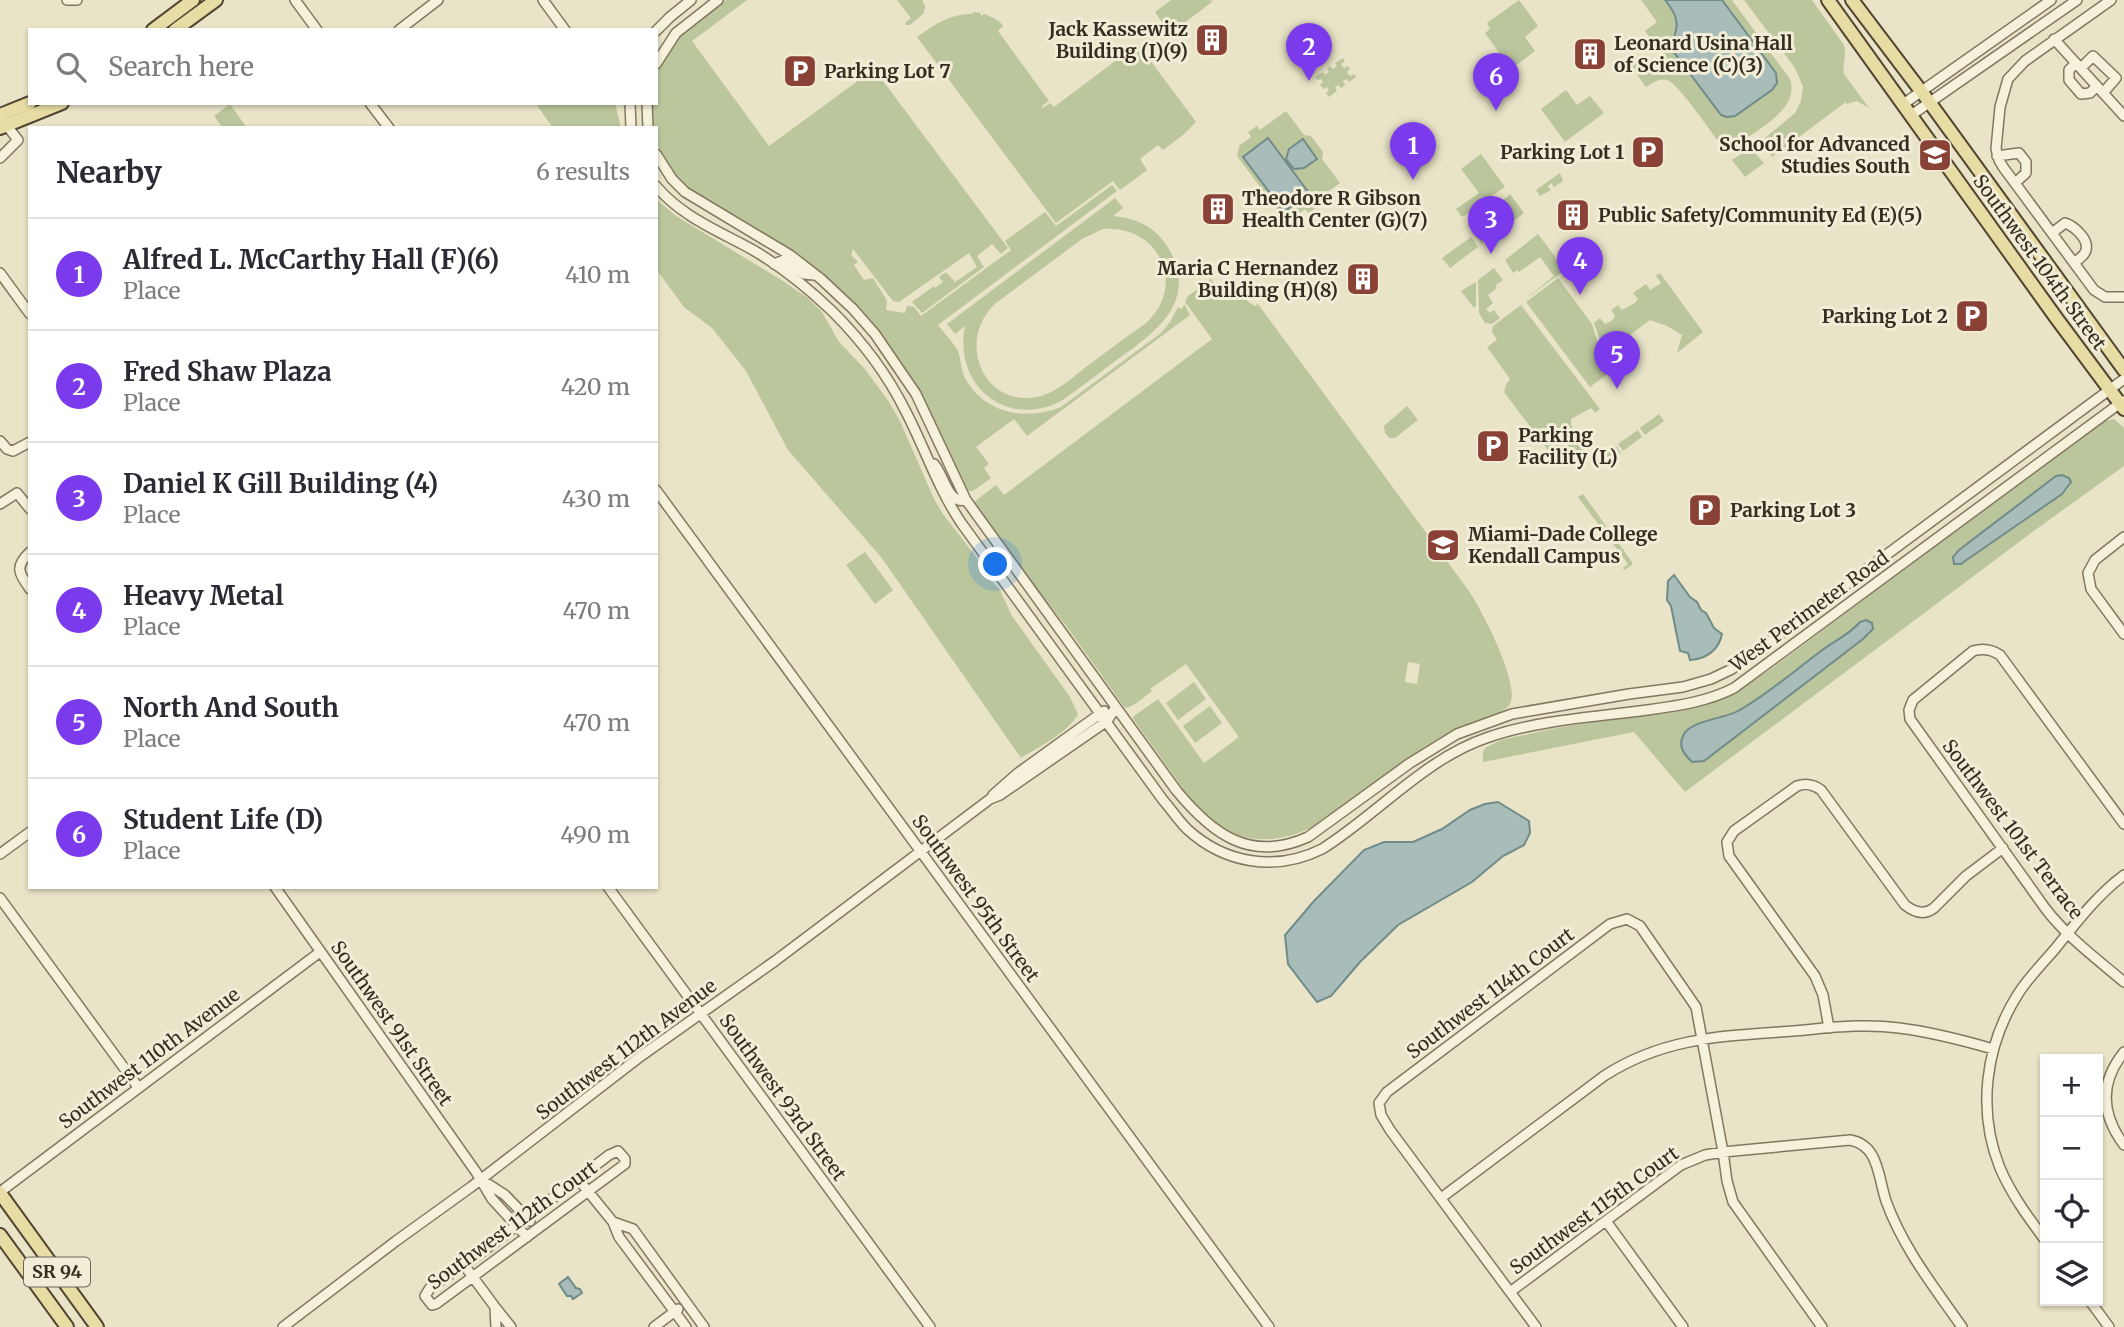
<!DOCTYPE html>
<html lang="en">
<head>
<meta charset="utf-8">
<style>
  body { margin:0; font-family:Merriweather,serif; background:#f7f7f7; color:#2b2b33 }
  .controls { position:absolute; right:21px; bottom:21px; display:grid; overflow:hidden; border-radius:0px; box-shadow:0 2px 5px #0004 }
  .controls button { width:63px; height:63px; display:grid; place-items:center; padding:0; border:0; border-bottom:2px solid #e1e1e2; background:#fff; color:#2b2b33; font:35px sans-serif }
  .you { position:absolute; left:996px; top:565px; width:24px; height:24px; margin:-18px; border:5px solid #fff; border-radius:50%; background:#1a73e8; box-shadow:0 0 0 10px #1a73e833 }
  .badge { display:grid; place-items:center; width:46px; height:46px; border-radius:50%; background:#7c3aed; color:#fff; font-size:23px; font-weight:700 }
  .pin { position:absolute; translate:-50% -58px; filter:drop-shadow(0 2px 4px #0008) }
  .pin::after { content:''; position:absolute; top:37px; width:24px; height:21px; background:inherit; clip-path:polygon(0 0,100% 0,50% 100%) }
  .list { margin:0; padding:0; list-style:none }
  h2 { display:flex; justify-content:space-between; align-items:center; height:91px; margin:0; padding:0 28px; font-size:30px }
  h2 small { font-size:23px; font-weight:400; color:#7c7c81 }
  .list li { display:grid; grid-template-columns:46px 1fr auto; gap:21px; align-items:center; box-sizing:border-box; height:112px; padding:0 28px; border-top:2px solid #e1e1e2 }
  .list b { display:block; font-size:26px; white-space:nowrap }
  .list p { margin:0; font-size:23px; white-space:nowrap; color:#7c7c81 }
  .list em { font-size:23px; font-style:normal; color:#7c7c81 }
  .icon { flex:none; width:38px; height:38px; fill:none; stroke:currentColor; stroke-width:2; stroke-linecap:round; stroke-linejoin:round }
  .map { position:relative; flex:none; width:2124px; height:1327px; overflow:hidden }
  .search { position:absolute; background:#fff; box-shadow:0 2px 5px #0004; left:28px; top:28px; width:630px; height:77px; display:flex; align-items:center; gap:18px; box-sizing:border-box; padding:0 24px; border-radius:0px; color:#7c7c81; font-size:26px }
  .panel { position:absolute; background:#fff; box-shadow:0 2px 5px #0004; left:28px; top:126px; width:630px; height:763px; border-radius:0px }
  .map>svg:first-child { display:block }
  .green { fill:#bbc69d; fill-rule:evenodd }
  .water { fill:#a8bdba; stroke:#708b88; stroke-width:2 }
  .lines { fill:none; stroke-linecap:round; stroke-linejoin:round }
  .minor-casing { stroke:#83775f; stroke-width:12 }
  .major-casing { stroke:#514532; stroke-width:16 }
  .minor { stroke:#f5f1da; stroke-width:9 }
  .major { stroke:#e7dca4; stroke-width:12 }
  .labels { text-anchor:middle; stroke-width:6; stroke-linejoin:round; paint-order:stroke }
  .shield { fill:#f1edd6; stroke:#6d6757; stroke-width:2 }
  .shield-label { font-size:18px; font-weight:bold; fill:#352d21 }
  .poi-label { font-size:19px; font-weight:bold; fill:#352d21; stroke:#f1edd6; text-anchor:start }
  .street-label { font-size:19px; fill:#352d21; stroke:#f1edd6 }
</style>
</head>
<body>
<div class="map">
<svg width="2124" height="1327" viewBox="0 0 2124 1327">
  <rect width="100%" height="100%" fill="#e9e4c7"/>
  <path class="green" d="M726,0H747L692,41L769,146L874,69L1008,248L1001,254L992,244L977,256L984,267L922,313L912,302L934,286L935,288L943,282L939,277L946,272L955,282L977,267L969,253L899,302L893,301L853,249L851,255L858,262L854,265L864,280L873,278L887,301L886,310L905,313L907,306L914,307L921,316L1011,250L1005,241L1045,212L1056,226L1112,185L1117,191L938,325C944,333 953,342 958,351C961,360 961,369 965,378C985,414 1025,421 1061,407L1161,333L1170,322L1178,307L1182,309L1184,304L1190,315L1027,436L1014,419L976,447L989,464L984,468L991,478L973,491H967C950,467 943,435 929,409C897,346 851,296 795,253C750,218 656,196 656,128H653L651,103H656C656,94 655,84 656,76C662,43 702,18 726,0Z
    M897,0H922L925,6L924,13L910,25H906L905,23L911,18Z
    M1171,0H1209L1213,1L1170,34L1155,12Z
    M1519,0L1538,26L1525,37L1535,51L1511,69L1485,33L1490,29L1487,23Z
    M1641,0H1665C1675,13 1680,23 1673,39L1776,73L1722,0H1732L1790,79C1801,109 1755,131 1735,146L1728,149L1720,144C1711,132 1678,83 1667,80C1659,78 1653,83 1646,87L1631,66L1642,57L1650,67L1651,64L1663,56L1645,31L1657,22Z
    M1744,0H1812L1844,45C1847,55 1842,64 1844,74L1869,108L1857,101L1847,104L1846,102L1772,157L1766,148L1765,138L1795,113L1801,101L1803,87L1795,68Z
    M973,12L981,13V16L984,14L994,18L1002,24L1003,26L998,31L1049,101L1042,106L1043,108L1050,103L1054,107L1138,44L1196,122L1183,135L1163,150L1158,145L1140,159L1147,170L1120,190L1113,181L1056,223L917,37C936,24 949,14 973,14Z
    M1343,58L1345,61L1341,64L1344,68L1348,66L1350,69L1347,72L1350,76L1354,74L1356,77L1349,82L1347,79L1343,81L1345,85L1341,88L1338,85L1335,87L1337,91L1329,97L1326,93L1329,90L1327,87L1324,89L1320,85L1323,82L1321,79L1318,80L1315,77L1323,72L1325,75L1329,72L1327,69L1330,66L1333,69L1337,66L1335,63Z
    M1566,90L1577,105L1590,96L1604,113L1565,142L1541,109Z
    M538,103H615L621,128H553L536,104Z
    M230,104L247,128H223L214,116Z
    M1286,111L1304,135L1311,136L1323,152L1322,159L1340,183L1314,202L1317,207L1309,213L1305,209L1293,218L1282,216L1237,156L1239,146L1251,137L1248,132L1257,126L1260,130Z
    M1746,151L1755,153L1764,163L1745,177L1732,160Z
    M1481,154L1505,187L1462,217L1456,209L1479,193L1461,169Z
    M1560,173L1563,181L1554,187L1551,183L1548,186L1551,190L1540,196L1536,190Z
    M1510,194L1524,213L1489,239L1496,218L1497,206Z
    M1115,198L1123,208L1113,216C1137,218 1158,228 1170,251C1199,305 1151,335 1114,362C1096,375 1079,389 1061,401C1007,429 953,386 965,326L955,334L947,324ZM1103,229C1158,224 1188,285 1146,323C1126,337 1106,352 1086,367C1072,378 1058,391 1041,396C985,411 954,341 996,303L1082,239Z
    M656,199L676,216L783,281L809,299L822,312L839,342L865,369L889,402L900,421L934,499L943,514L980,562L986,575L1000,590L1012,616L1070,697L1078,714C1067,734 1040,746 1021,758L881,557L788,450L746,371L712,328L684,307L656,269Z
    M1493,207L1494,217L1487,237L1482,231L1478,234L1484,242L1482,244L1468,225Z
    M1538,234L1565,270L1524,300L1554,276L1540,257L1519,272L1517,270L1513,273L1505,260Z
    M1471,237L1478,247L1450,268L1442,258Z
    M1494,268L1503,280L1495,286L1497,288L1488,295L1493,303L1486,309L1490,313L1494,310L1500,318L1492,324L1485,323L1479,313L1478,280Z
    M1660,273L1703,332L1677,353L1682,335L1667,326L1650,320L1605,354L1594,323L1600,318L1605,324L1613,320L1615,316L1611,310L1618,305L1622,310L1635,303L1638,299L1633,293L1646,284L1650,290L1661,283L1656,276Z
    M1558,278L1592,324L1601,354L1613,370L1590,387L1526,302Z
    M1211,279L1220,291L1232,283L1240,289L1231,295L1200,287Z
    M1476,282V305L1474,308L1461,291Z
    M1198,289L1246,300L1255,306L1258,304L1469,591C1481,609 1521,684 1510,704C1504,715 1471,722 1458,728C1408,753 1367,790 1322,822C1281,846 1234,847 1199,811C1190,801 1182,788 1174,776C1160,757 1147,738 1133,719L1134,716L1158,699L1204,763L1239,737L1186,664L1150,689L1152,691C1144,697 1134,707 1125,708L1070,631L1021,568L974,502L996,485L1004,495L1212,339L1185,302L1188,296ZM1408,662L1420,664L1417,684L1405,682Z
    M1521,305L1600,409L1595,413L1591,408L1571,419V425L1589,450L1562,470L1568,465L1565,461L1559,465L1504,392L1507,383L1510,379L1487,347L1497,340L1492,332L1493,326Z
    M1407,406L1418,420L1395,438H1389L1385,433L1384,426Z
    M1659,414L1664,421L1645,435L1640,428Z
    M2114,419L2124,428V466L2031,533L1685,792L1634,732L1483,762V752L1485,748L1501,740L1556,728L1701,706L1733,694L1771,669L2102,422ZM2056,476L2070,484L2062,494L1968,560L1961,564H1954L1953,557L1959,550ZM1866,620L1871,622L1873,627L1863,639L1720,749L1692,762C1684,753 1675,741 1688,730C1701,718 1723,720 1738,711C1784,685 1822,648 1866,620Z
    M1638,430L1642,437L1623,451L1618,444Z
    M1616,446L1621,453L1602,467L1597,460Z
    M1583,494L1632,562V565L1624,570L1623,568L1628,564L1578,497Z
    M865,552L893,590L875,604L846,565Z
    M1194,682L1206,699L1178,720L1166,703Z
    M1210,706L1222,723L1195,743L1183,726Z"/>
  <path class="water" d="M1665,0H1722L1776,73L1777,83L1772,90L1735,116L1727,117L1721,115L1673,51C1671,44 1673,41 1675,34C1680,20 1673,10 1665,0Z
    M1268,138L1309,193L1284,212L1243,157Z
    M1303,139L1317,159L1304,168L1294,169L1286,159L1289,149Z
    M2062,475L2069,478L2071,482L2062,494L1968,559L1961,564H1954L1953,557L1959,550L2056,476Z
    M1674,575L1690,597L1697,602L1701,610L1706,613L1714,628L1722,634C1719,650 1706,659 1690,660L1688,653L1680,651L1671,606L1667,600L1668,581Z
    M1866,620L1872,623L1873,629L1863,639L1704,761L1692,762C1684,754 1677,746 1684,734C1692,720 1724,719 1738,711C1767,695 1794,671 1821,651C1833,642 1850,634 1860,622Z
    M1498,802L1529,821L1530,833L1524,845L1503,856L1472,882L1398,925L1360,962L1331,996L1317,1002L1288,964L1285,935L1314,901L1364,850L1384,842H1413L1442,829L1470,810L1485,804Z
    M568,1277L576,1288L580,1289L582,1293L573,1299L571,1296H567L559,1284Z"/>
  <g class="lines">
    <g class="minor-casing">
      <path id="minor" d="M67,0H77
        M295,0L317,30
        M543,0L565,30
        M2111,0L2025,61L2008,79L2000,107L1996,149L1999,160L2003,167L2094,290L2105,297H2124
        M399,30L438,0
        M656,31L670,17L691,0
        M2054,39L2124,116
        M2076,63L2069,70V80L2081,94L2090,93L2097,86
        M656,64L676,33L718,0
        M2081,68L2093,56L2116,78L2103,93
        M370,103L389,128
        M630,103L631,128
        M647,103L648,128
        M1902,105L2051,0
        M1910,116L2077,0
        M656,154L672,179L685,192L790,255L821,279L853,309L875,334L916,394L966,500L1176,790C1212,834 1250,863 1308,837L1410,763L1457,734L1512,714L1629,694L1683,687L1711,679L1732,669L2124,379
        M1997,156L2019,153L2026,162V173L2015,183
        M0,158L18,140L4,122
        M656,186C682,217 719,231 753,250C782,267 809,289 833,312C861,340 887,374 905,410C925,448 938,489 962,524L1163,800C1171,809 1178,820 1187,829C1225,864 1276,872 1322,849C1378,814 1425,758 1489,737C1538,720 1596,717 1647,710C1676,706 1707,702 1734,688L2123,401
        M2052,233L2065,223C2074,226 2089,239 2086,250C2085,256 2078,259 2074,263
        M774,264L784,260L804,274L814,275
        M0,273L30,314
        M0,441L7,449L13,451L30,442
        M934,464C944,475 948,505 966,500
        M656,490L1269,1327
        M17,493L30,509
        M0,504L17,493
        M2124,537L2095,560L2088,573L2091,589L2124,634
        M30,552C14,567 19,573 30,589
        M993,795L1018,773L1104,711
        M2124,824L2000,655C1991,649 1983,648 1973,651L1913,700L1909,710L1910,719L2045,908C2067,937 2097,959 2124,982
        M0,854L30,832
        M275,887L476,1172L492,1199L527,1237
        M608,887L930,1327
        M0,898L138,1087
        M1829,1028L1823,995L1815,976L1729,856L1727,842L1734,831L1797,786C1806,783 1813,784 1821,790L1905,905C1914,912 1924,916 1934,908L1966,876L2003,848
        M2124,1052C2099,1083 2101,1114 2124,1145
        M618,1151L625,1159V1164L436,1304L432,1305L425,1296L430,1288L486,1249L609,1155Z
        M578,1179L613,1222
        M482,1180L505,1195L530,1221
        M0,1192L320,952
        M1441,1198L1604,1076C1664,1037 1724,1036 1793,1031C1828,1028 1864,1023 1899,1028C1931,1032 1962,1040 1993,1049
        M1606,1221L1683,1327
        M2045,1240C2028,1217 2011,1194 2000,1168C1977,1111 1985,1046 2018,994C2028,978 2043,963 2055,949C2076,923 2097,895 2124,875
        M464,1265L495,1307
        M1510,1292L1681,1165L1705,1155L1723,1152L1850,1140C1879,1145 1878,1177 1886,1201C1903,1248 1934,1287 1962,1327
        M2090,1301L2109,1327
        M283,1327L396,1241L471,1187L641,1056L775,961L990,799L1000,795L1107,721L1116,707
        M496,1327L495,1307L511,1327
        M654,1327L678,1309
        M686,1327L619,1237L613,1222L633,1229L704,1327
        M1536,1327L1390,1130L1381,1115L1379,1103L1387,1092L1610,924L1627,919L1640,926L1696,1007L1723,1152L1727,1181L1733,1202L1822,1327"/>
    </g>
    <g class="major-casing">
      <path id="major" d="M1828,0L2057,319L2124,409
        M1852,0L1930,103L2124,370
        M153,30L193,0
        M175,30L216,0
        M0,115L30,103
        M0,128L62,103
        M0,1193L97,1327
        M0,1235L67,1327"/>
    </g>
    <use href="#minor" class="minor"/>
    <use href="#major" class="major"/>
  </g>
  <defs>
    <g id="building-square" transform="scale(1.75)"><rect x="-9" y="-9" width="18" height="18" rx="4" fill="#8a4236" stroke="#f1edd6"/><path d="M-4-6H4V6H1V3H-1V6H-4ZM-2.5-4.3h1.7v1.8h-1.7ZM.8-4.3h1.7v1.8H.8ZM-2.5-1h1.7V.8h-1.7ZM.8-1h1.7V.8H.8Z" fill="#fff"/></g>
    <g id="parking-square" transform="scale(1.75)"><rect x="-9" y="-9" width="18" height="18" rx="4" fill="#8a4236" stroke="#f1edd6"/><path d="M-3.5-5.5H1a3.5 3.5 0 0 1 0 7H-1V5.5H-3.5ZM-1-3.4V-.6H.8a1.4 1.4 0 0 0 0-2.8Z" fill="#fff"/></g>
    <g id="school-square" transform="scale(1.75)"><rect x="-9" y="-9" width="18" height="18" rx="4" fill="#8a4236" stroke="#f1edd6"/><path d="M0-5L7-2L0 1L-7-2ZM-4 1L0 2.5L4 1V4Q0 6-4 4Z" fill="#fff"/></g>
    <g id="university-square" transform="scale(1.75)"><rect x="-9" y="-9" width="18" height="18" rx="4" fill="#8a4236" stroke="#f1edd6"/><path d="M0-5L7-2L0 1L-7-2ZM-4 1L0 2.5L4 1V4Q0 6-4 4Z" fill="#fff"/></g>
  </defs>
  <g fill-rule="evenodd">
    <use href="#building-square" x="1212" y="40"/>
    <use href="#building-square" x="1590" y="54"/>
    <use href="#parking-square" x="800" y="71"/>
    <use href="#parking-square" x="1648" y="152"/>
    <use href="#school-square" x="1935" y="155"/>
    <use href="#building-square" x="1218" y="209"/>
    <use href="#building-square" x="1573" y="215"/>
    <use href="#building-square" x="1363" y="279"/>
    <use href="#parking-square" x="1972" y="316"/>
    <use href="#parking-square" x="1493" y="446"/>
    <use href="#parking-square" x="1705" y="510"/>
    <use href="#university-square" x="1443" y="545"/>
  </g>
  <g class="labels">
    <rect class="shield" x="24" y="1257.5" width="66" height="29" rx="5"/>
    <g class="shield-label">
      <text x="57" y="1278">SR 94</text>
    </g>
    <g class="poi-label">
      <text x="1188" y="36" text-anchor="end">Jack Kassewitz<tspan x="1188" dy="22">Building (I)(9)</tspan></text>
      <text x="1614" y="50">Leonard Usina Hall<tspan x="1614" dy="22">of Science (C)(3)</tspan></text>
      <text x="824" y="78">Parking Lot 7</text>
      <text x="1910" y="151" text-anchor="end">School for Advanced<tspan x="1910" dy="22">Studies South</tspan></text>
      <text x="1624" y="159" text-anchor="end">Parking Lot 1</text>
      <text x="1242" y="205">Theodore R Gibson<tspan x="1242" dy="22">Health Center (G)(7)</tspan></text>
      <text x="1598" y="222">Public Safety/Community Ed (E)(5)</text>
      <text x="1338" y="275" text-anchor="end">Maria C Hernandez<tspan x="1338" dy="22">Building (H)(8)</tspan></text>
      <text x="1948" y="323" text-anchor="end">Parking Lot 2</text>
      <text x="1518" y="442">Parking<tspan x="1518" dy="22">Facility (L)</tspan></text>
      <text x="1730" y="517">Parking Lot 3</text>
      <text x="1468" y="541">Miami-Dade College<tspan x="1468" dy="22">Kendall Campus</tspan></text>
    </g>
    <g class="street-label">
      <text transform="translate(2040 262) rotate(54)" y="7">Southwest 104th Street</text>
      <text transform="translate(1809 611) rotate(-36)" y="7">West Perimeter Road</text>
      <text transform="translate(2013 829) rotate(53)" y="7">Southwest 101st Terrace</text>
      <text transform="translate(976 898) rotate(54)" y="7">Southwest 95th Street</text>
      <text transform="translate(1490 993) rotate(-37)" y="7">Southwest 114th Court</text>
      <text transform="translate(392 1023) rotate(55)" y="7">Southwest 91st Street</text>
      <text transform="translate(626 1049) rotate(-37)" y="7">Southwest 112th Avenue</text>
      <text transform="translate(149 1058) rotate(-37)" y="7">Southwest 110th Avenue</text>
      <text transform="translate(783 1097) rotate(54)" y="7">Southwest 93rd Street</text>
      <text transform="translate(1594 1210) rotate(-36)" y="7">Southwest 115th Court</text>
      <text transform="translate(512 1225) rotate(-36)" y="7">Southwest 112th Court</text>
    </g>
  </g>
</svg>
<div class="controls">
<button>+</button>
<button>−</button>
<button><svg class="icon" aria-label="locate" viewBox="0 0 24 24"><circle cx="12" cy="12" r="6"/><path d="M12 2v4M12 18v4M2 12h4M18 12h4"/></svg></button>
<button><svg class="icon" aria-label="layers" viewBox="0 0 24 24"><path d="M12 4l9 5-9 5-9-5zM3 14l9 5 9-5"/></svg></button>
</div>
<div class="you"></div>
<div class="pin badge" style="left:1413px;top:180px">1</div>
<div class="pin badge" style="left:1309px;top:81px">2</div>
<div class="pin badge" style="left:1491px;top:254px">3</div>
<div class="pin badge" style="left:1580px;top:295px">4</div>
<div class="pin badge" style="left:1617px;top:389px">5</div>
<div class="pin badge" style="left:1496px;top:111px">6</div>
<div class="search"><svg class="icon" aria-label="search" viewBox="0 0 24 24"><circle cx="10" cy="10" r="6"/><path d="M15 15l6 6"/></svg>Search here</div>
<section class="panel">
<h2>Nearby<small>6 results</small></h2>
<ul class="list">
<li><span class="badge">1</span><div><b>Alfred L. McCarthy Hall (F)(6)</b><p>Place</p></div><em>410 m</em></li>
<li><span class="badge">2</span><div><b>Fred Shaw Plaza</b><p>Place</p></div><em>420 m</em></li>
<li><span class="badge">3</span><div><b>Daniel K Gill Building (4)</b><p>Place</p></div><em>430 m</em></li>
<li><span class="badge">4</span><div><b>Heavy Metal</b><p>Place</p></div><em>470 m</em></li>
<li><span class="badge">5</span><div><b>North And South</b><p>Place</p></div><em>470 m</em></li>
<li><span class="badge">6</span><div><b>Student Life (D)</b><p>Place</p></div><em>490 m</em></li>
</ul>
</section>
</div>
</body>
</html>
